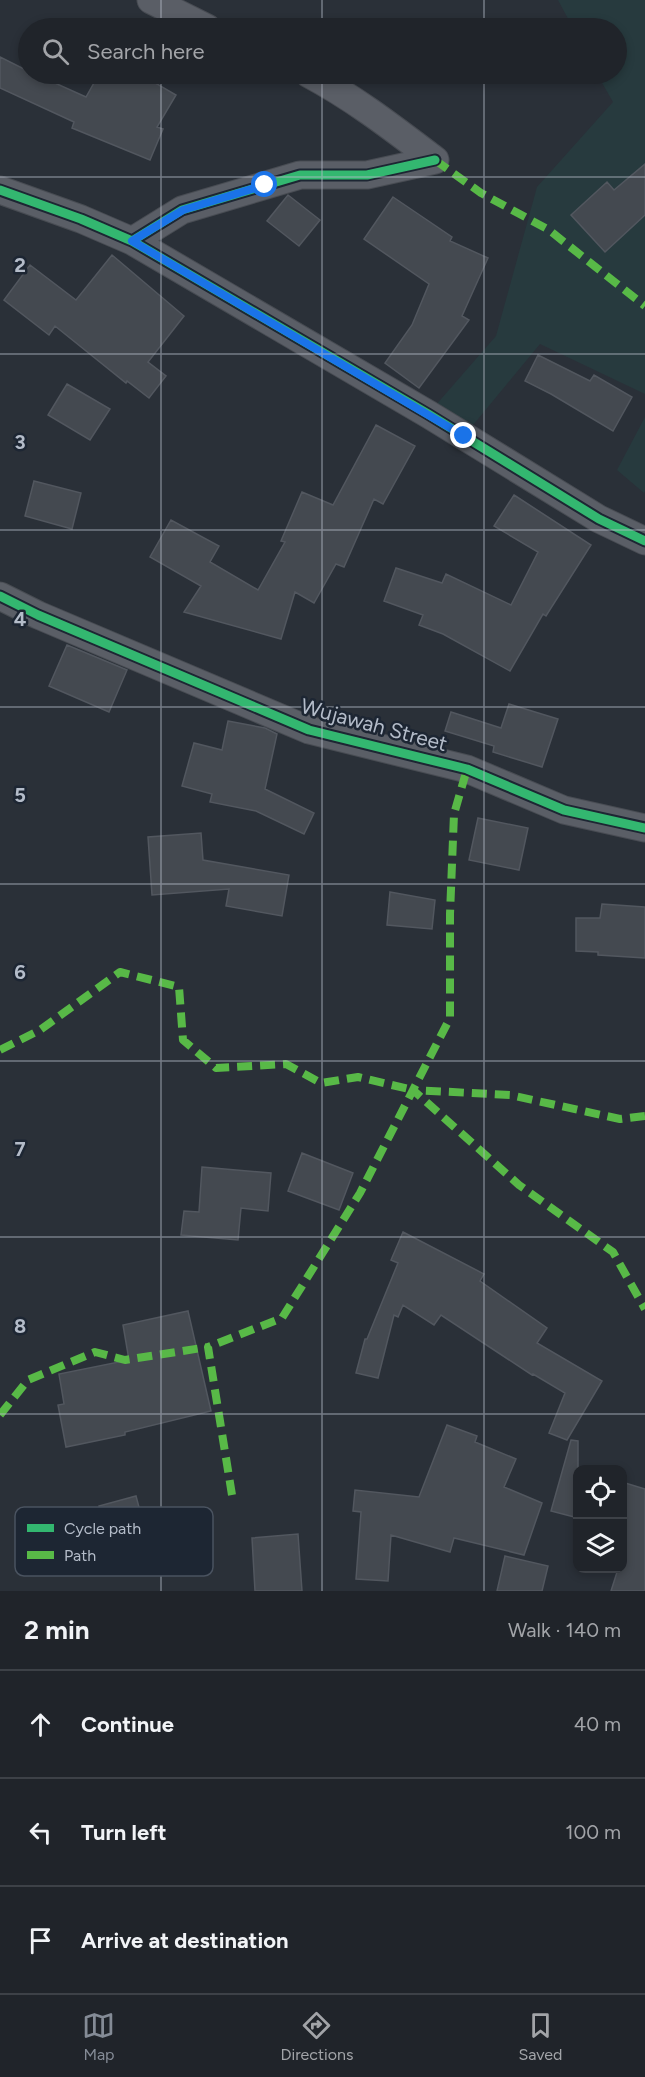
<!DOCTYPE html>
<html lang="en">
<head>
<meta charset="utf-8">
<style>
  body { margin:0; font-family:Figtree,sans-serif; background:#2d3036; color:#f1f3f6 }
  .controls { position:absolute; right:18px; bottom:18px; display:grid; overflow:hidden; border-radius:12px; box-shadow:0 3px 9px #0003 }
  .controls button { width:54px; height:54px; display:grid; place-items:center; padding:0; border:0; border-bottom:2px solid #3d4147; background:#20242a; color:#f1f3f6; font:30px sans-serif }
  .stop { position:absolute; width:18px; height:18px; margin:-14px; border:4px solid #1a73e8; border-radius:50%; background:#fff }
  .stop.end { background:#1a73e8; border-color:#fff; box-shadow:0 2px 6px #0008 }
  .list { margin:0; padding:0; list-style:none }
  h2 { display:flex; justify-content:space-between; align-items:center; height:78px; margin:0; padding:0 24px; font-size:26px }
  h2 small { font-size:20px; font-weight:400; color:#a2a4a8 }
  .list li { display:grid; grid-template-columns:39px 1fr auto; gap:18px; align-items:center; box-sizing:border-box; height:108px; padding:0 24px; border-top:2px solid #3d4147 }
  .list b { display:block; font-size:22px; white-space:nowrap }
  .list em { font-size:20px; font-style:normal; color:#a2a4a8 }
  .icon { flex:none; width:33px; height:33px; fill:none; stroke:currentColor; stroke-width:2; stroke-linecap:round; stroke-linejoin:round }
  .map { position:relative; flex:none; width:645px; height:1591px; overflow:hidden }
  .search { position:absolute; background:#20242a; box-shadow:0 3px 9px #0003; left:18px; right:18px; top:18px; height:66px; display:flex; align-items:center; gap:15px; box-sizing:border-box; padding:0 21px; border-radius:33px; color:#a2a4a8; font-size:22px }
  .sheet { height:402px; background:#20242a }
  nav { display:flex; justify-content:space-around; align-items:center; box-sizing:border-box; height:84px; border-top:2px solid #3d4147; background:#20242a; font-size:16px; color:#a2a4a8 }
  nav a { display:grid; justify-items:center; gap:3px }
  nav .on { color:#848b96 }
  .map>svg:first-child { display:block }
  .green { fill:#273a3e }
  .building { fill:#444950; stroke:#52575f; stroke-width:1.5 }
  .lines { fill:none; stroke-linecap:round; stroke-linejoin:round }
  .street-casing { stroke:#484c53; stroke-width:29 }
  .street { stroke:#5a5e66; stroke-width:27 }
  .quiet { stroke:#58b947; stroke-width:8; stroke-dasharray:15 8; stroke-linecap:butt }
  .cycleway-casing { stroke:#1d2633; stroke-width:13 }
  .cycleway { stroke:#33b770; stroke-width:9 }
  .route { stroke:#1a73e8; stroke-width:8 }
  .grid { fill:none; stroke:#b4bcc9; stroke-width:1.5; stroke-opacity:0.55 }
  .labels { text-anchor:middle; stroke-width:5; stroke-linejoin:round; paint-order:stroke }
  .street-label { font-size:21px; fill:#b4bcc9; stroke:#1d2633 }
  .key { fill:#1d2633; stroke:#4a5360; stroke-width:1.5 }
  .key-label { font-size:16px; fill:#b4bcc9 }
  .grid-label { font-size:20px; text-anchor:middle; font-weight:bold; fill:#b4bcc9; stroke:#1d2633; stroke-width:5; stroke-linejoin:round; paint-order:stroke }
</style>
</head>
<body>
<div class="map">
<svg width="645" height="1591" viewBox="0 0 645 1591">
  <rect width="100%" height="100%" fill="#2a3038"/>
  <path class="green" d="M558,0H645V394L540,344L464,436L428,414L496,336L537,187L613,102L597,74H616V28H573Z
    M645,417V491L644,493L617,470Z"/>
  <path class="building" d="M0,57L28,71V74H35L86,97L99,74H140L176,95L157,127L163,129L150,160L72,128L74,122L0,88Z
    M645,164V215L605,252L571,215L607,182L614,190Z
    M288,195L320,220L299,246L267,221Z
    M393,197L452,237L450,241L488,258L462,316L469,320L419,388L385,363L412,325L429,284L364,239Z
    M112,255L184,316L148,362L166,376L149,398L127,381L126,383L55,326L49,335L4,300L30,265L76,300Z
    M538,355L590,381L594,375L632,397L613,431L551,394L525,381Z
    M67,384L110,409L90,440L48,415Z
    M376,425L415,446L383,504L374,499L344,567L336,564L314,603L295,592L281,639L184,612L201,586L150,557L171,520L219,546L210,562L258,590L285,542L281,541L302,492L333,505Z
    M34,481L81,493L72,529L25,516Z
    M514,495L591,545L546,616L543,614L510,671L443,634L419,625L423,615L384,601L396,568L442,583L446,574L511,605L538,552L494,526Z
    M67,645L127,670L109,712L49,686Z
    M509,704L558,719L542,767L493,752L494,746L445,731L451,712L501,728Z
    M228,721L265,728L277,734L265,789L314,813L304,834L256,811L210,802L212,794L182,786L194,743L222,750Z
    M478,818L528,828L519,870L469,860Z
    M201,833L203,860L289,875L282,916L226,906L229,889L152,895L148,837Z
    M390,892L435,900L432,929L387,925Z
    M602,904L645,907V958L598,955V952L576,951V918H600Z
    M302,1153L353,1173L339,1210L288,1191Z
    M202,1167L271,1173L268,1211L241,1208L238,1240L181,1235L184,1211L199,1212Z
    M403,1232L484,1274L480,1281L547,1328L537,1343L602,1381L567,1440L549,1433L565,1393L533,1374L532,1375L441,1315L434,1325L403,1305L398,1317L394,1315L378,1378L356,1373L365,1339H367L398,1263L391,1260Z
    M188,1311L211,1411L125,1432V1435L66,1447L58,1405L64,1404L59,1374L129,1360L123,1325Z
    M447,1425L477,1436L475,1442L516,1459L504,1487L542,1503L524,1555L454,1538L450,1552L391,1535L388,1581L356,1579L361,1512L353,1511L355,1490L419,1497Z
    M571,1440L578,1441V1518L551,1511Z
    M622,1482L645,1489V1591H611L618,1569H622Z
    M136,1496L148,1541L111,1551L99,1506Z
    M298,1534L302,1591H255L252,1538Z
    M505,1556L548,1566L542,1591H497Z"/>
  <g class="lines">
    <g class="street-casing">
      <path id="street" d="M151,0L207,28
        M309,74C354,98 394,129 435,160
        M0,190L81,219L132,241L428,414L599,519L645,541
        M132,241L182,210L300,175H367L435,160
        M0,596L38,615L309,730L467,769L564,810L645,828"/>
    </g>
    <use href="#street" class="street"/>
    <path class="quiet" d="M435,160L481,193L549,230L645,306
      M0,1050L40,1030L120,972L179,987L183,1040L216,1068L286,1064L321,1083L358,1077L413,1090
      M645,1116L620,1119L510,1095L413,1090L519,1185L613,1252L645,1309
      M0,1415L28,1380L95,1352L125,1360L208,1347
      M232,1495L208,1347L282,1318L360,1193L450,1018V914L454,814L467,769"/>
    <g class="cycleway-casing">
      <path id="cycleway" d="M0,190L81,219L132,241L428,414L599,519L645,541
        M132,241L182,210L300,175H367L435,160
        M0,596L38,615L309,730L467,769L564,810L645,828"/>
    </g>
    <use href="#cycleway" class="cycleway"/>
  </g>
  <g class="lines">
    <path class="route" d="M265,185L183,210L132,241L464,436"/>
  </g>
  <path class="grid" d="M161,0V28M322,0V28M484,0V28M161,74V1591M322,74V1591M484,74V1591M0,177H645M0,354H645M0,530H645M0,707H645M0,884H645M0,1061H645M0,1237H645M0,1414H645"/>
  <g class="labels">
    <g class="street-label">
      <text transform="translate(374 725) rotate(15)" y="7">Wujawah Street</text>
    </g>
  </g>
  <rect x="15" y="1507" width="198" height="69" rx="9" class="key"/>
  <rect x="27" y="1524" width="27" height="8" fill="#33b770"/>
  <rect x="27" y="1551" width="27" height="8" fill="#58b947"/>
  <g class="key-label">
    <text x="64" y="1534">Cycle path</text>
    <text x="64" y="1561">Path</text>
  </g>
  <g class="grid-label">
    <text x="20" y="272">2</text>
    <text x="20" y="449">3</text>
    <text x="20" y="626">4</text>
    <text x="20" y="802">5</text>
    <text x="20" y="979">6</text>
    <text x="20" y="1156">7</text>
    <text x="20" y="1333">8</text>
  </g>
</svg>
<div class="controls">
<button><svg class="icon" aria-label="locate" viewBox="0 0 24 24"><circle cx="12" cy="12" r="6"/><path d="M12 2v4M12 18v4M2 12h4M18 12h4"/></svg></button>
<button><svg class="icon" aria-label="layers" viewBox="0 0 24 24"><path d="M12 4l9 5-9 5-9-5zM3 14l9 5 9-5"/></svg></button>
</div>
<div class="stop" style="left:265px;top:185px"></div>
<div class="stop end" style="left:464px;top:436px"></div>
<div class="search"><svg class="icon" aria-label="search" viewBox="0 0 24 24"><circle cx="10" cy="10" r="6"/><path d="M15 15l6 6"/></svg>Search here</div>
</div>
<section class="sheet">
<h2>2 min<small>Walk · 140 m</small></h2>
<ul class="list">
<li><svg class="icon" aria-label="ahead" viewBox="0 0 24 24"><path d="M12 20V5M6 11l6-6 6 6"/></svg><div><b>Continue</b></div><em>40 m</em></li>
<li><svg class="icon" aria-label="left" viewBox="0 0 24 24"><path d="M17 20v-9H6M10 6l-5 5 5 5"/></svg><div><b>Turn left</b></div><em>100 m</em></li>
<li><svg class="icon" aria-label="arrive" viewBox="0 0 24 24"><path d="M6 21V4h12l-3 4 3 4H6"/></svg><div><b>Arrive at destination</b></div></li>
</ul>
</section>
<nav>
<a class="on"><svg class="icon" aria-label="map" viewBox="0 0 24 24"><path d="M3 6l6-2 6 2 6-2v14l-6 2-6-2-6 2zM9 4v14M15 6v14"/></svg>Map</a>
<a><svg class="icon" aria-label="directions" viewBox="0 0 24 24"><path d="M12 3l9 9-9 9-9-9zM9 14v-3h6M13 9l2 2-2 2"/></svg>Directions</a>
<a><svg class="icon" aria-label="saved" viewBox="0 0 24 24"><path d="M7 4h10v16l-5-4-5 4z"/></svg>Saved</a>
</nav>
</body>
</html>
